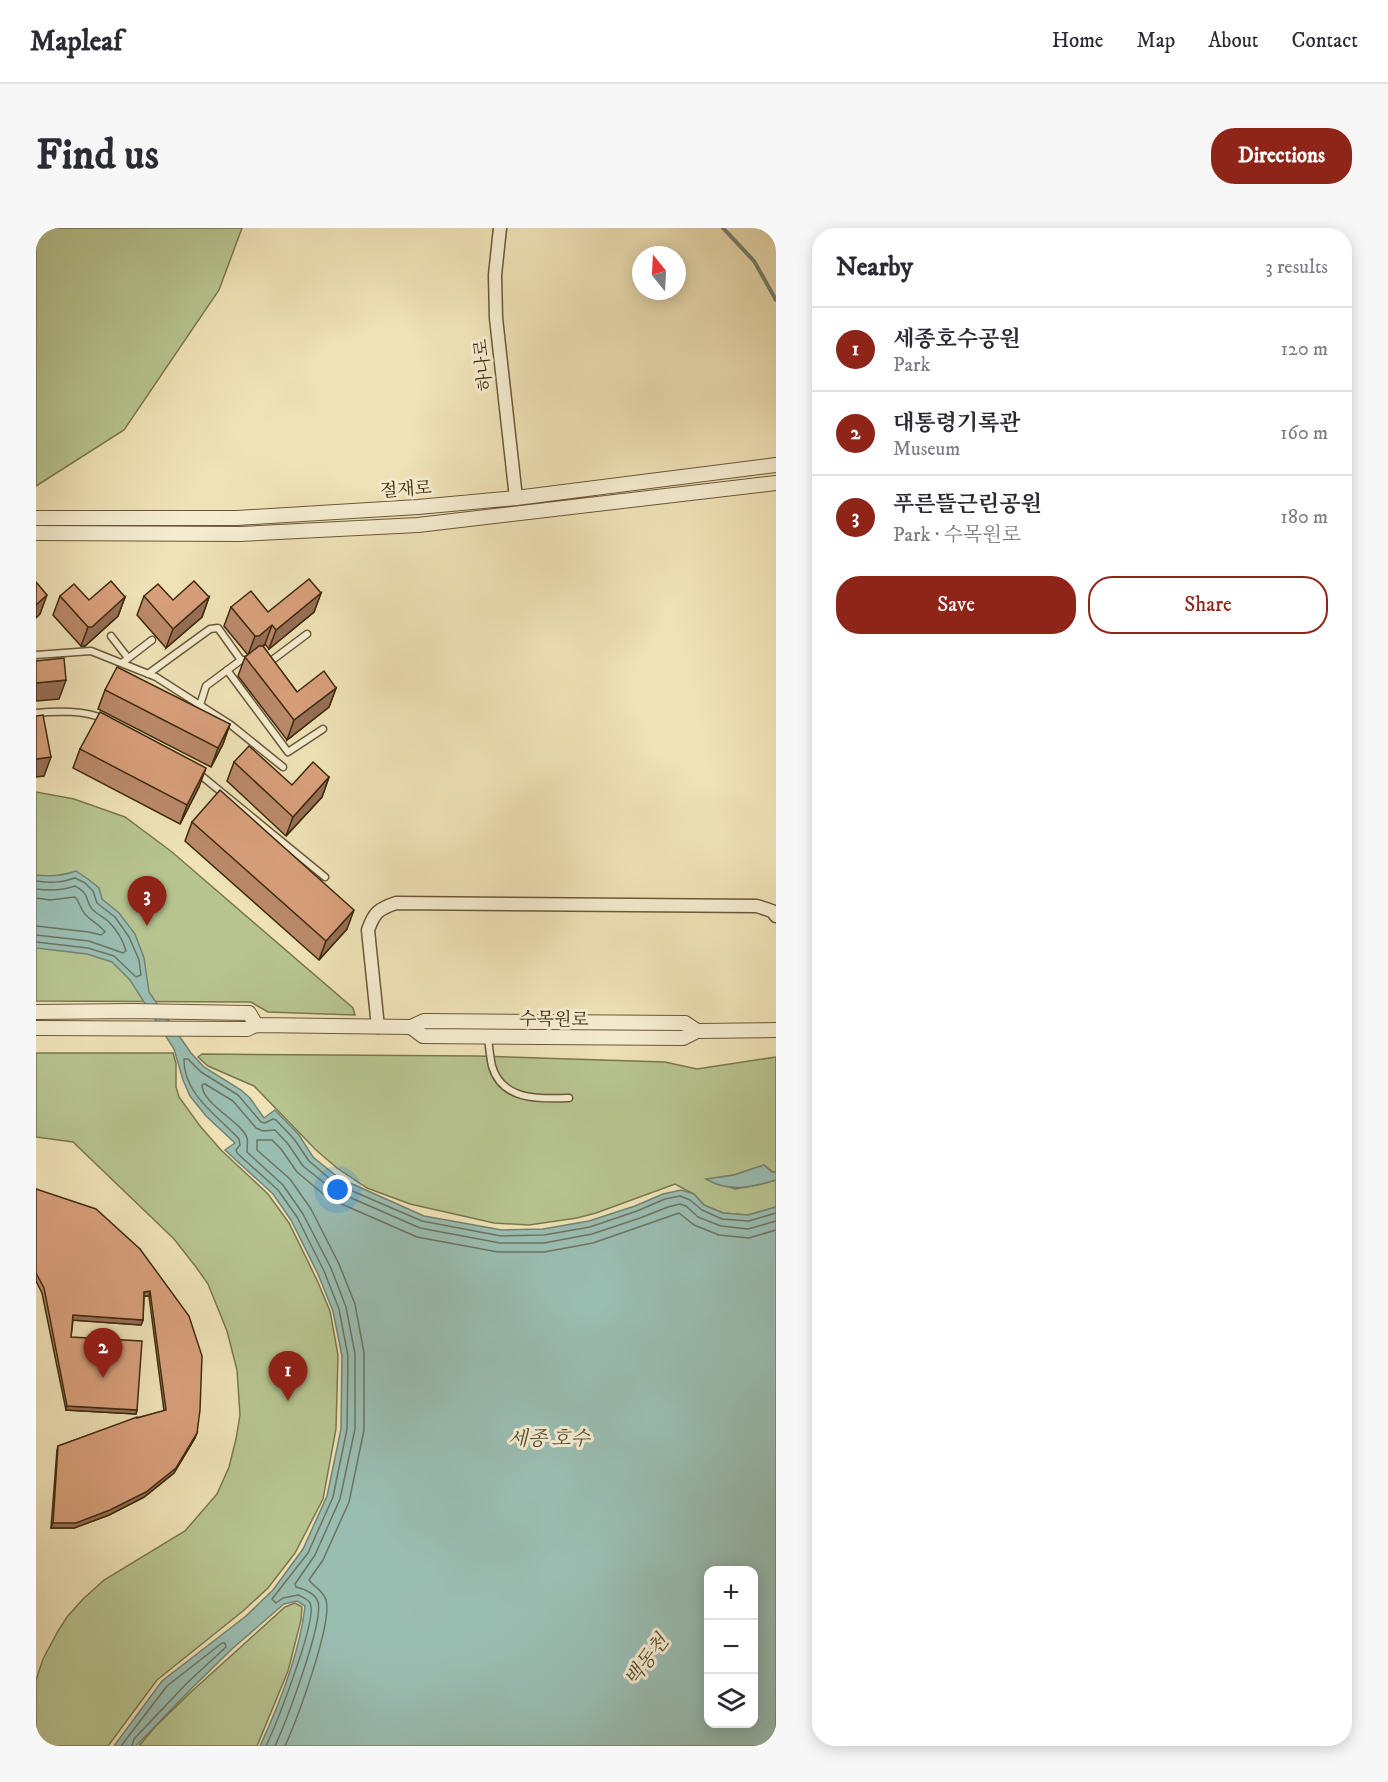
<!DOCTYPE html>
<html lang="en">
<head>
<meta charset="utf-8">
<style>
  body { margin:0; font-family:"IM FELL DW Pica","Noto Serif KR",serif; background:#f7f7f7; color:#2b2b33 }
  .controls { position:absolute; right:18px; bottom:18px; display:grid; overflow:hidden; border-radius:12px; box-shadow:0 3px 15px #0003 }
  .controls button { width:54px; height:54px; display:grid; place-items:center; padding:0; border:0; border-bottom:2px solid #e1e1e2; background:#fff; color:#2b2b33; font:30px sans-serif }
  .compass { position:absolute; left:596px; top:18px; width:54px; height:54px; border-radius:50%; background:#fff; box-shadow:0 3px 15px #0003; rotate:342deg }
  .you { position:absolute; left:302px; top:962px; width:21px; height:21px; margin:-15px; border:4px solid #fff; border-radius:50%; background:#1a73e8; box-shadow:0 0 0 9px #1a73e833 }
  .badge { display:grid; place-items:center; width:39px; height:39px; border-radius:50%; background:#8f2418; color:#fff; font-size:20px; font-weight:700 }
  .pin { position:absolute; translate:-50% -50px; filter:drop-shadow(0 2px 3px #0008) }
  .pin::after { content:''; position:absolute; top:32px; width:21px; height:18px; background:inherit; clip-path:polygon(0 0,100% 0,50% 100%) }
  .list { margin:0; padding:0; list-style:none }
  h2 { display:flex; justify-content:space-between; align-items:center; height:78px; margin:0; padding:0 24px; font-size:26px }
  h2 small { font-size:20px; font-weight:400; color:#7c7c81 }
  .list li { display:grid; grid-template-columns:39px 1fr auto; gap:18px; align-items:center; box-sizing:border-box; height:84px; padding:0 24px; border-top:2px solid #e1e1e2 }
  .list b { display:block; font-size:22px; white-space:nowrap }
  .list p { margin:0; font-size:20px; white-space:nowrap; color:#7c7c81 }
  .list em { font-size:20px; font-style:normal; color:#7c7c81 }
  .actions { display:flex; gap:12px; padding:18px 24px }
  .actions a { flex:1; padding:14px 0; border:2px solid #8f2418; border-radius:24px; text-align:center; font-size:21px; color:#8f2418 }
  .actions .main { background:#8f2418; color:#fff }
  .icon { flex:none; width:33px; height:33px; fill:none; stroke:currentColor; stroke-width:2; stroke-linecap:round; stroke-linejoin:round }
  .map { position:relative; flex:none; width:740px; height:1518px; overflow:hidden; border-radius:24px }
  header { display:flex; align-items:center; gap:36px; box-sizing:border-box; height:84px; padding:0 30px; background:#fff; border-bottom:2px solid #e1e1e2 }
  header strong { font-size:28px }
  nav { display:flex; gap:33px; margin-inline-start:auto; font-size:21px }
  .intro { display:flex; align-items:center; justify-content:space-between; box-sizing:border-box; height:144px; padding:0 36px }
  h1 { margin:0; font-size:42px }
  .button { padding:15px 27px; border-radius:24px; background:#8f2418; color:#fff; font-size:21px; font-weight:700 }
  main { display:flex; gap:36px; padding:0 36px }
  aside { flex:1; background:#fff; border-radius:24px; box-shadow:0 3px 15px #0003 }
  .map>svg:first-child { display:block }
  .green { fill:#b7c490; stroke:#7a774e; stroke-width:1.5 }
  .water { fill:#9abdb2; stroke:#758270; stroke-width:1.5; fill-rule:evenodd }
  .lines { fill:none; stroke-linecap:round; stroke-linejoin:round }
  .shore { stroke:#6c7460; stroke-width:1.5 }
  .stream { stroke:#758270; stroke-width:4 }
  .service-casing { stroke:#6a5838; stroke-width:9 }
  .minor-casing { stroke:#6a5838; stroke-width:15 }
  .tertiary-casing { stroke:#6a5838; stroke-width:16 }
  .service { stroke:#f5ecd0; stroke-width:6 }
  .minor { stroke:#f5ecd0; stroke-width:12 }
  .tertiary { stroke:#f5ecd0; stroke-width:14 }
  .wall { fill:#ba896a; stroke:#3e2a0d; stroke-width:1.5 }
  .shaded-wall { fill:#976f56; stroke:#3e2a0d; stroke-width:1.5 }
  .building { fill:#d89f7b; stroke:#3e2a0d; stroke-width:1.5 }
  .labels { text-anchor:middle; stroke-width:6; stroke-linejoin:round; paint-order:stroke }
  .street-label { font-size:18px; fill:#3e2a0d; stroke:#f5ecd0 }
  .water-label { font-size:20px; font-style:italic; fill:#554f36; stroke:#f5ecd0 }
</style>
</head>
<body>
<header>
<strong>Mapleaf</strong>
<nav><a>Home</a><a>Map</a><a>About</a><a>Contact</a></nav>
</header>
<div class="intro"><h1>Find us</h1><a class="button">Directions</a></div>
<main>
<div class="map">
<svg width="740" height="1518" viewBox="0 0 740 1518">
  <rect width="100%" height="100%" fill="#efe2b7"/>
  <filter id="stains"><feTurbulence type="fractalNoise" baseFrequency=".00333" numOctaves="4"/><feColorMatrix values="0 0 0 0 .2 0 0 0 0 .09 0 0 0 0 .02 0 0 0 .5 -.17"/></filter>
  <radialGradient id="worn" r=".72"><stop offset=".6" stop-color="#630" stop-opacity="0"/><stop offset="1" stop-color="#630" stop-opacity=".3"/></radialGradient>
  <path class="green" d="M0,0H206L183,62L88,202L0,258Z
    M0,564L38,571L89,589L136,624L317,780L319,787L232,784L215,774L0,773Z
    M0,825H137L140,835V859L143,869L164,898L185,922L232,966L253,995L281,1052L294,1083L302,1127L300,1201L287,1271L259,1325L232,1360L207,1383L121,1452L72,1518H0V1452L7,1431L22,1403L31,1389L47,1371L68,1352L149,1303L181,1266L193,1239L200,1211L204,1187L201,1142L191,1103L172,1056L160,1039L138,1011L37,914L0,909Z
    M166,826L441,828L629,834L661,841L740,829V944H737L728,937L698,947L672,951L699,961L722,957L740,952V979L712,987L687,985L668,977L658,966L639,956L560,985L541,990L493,997L458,995L374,976L331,960L301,940L280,922L218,858L172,838L162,829Z
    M259,1375L266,1379L265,1392L252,1443L221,1518H103L119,1499L156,1463L249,1379Z"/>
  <path class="water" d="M40,643L52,651L63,660L66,671L83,685L99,706L108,730L113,764L155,825L168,839L205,862L214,870L228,890L239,882L263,907L277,929L303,950L388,988L466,1002L507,1001L553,993L599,978L627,966L645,962L658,966L668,977L687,985L712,987L740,979V1518H224C243,1477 264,1423 269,1378L261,1373L248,1376L197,1420L156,1460L100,1518H78L126,1453L210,1388L237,1362L267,1321L291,1268L305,1201L306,1128L297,1083L282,1046L255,992L237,966L189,922L199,915L170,888L154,868L147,852L138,821L94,752L76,734L51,726L0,720V647C15,649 26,648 40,643ZM672,1342H718V1496H672Z
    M728,937L736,944H740V952C716,959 693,965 670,951L698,947Z"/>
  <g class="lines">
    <path class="shore" d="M0,653C15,655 25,655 39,650L49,655L57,663L61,675L79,689L93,709L103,732L105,747L100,749L78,728L52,720L0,714
      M0,661C14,663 25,663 39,658C55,667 48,671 56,681C61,686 67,689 72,693C80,701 87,712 90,723L87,725L53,713L0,707
      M0,670L14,672L39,669C44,674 44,681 49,686C55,693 64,697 69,704L65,707L53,704L0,698
      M85,1518L131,1458L186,1415H189L190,1419L151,1455L98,1511L96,1518
      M230,1518C239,1499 283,1389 274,1375C272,1371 266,1369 262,1367L247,1370L240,1375L236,1371L272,1325L297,1269L311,1201L312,1128L303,1081L288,1043L261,989L242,962L201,925L200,922L204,917L203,911C182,888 147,866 148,831H152L165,844L202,867L225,894L229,895L237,891L240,892L258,911L273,933L300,956L386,993L465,1008L508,1007L554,999L601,983L629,971L644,968L654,972L666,982L686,991L713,993L740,985
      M239,1518C249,1496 288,1395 282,1374C279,1365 268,1361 260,1359L259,1356L279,1327L304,1271L319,1201V1126L310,1079L295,1040L267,986L247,957L211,924C211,920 212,915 211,910C206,894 166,876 166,857L169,856L197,873L220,900L227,903L239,902L252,916L267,938L297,962L384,1000L464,1015H508L556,1006L604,990L632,979L644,976L650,978L662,989L685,998L712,1001L740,993
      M249,1518C260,1494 297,1395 290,1372C287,1362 278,1359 273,1352L287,1332L313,1274L328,1202V1125L319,1076L303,1036L275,981L254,951L221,922V912H236L245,921L261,944L292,970L381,1009L462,1024H508L557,1015L643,985L658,997L683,1007L713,1010L740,1002"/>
    <path class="stream" d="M687,0L718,33L740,72"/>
    <g class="service-casing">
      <path id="service" d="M75,408L92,430
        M0,427L55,423L120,449L195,497L247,539
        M235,433L271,406
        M86,435L116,412
        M191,442L252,524L287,501
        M112,446L174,401L182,400L205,432
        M164,477L170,458L205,432H216
        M0,485C19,483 51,482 67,491
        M162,545L289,649
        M452,809C453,819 454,829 456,838C466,873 504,871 533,870"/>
    </g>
    <g class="minor-casing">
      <path id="minor" d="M464,0L459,47L460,90L480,270
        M342,799L332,702C338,685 342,681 360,675L721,678L736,683L740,688"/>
    </g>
    <g class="tertiary-casing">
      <path id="tertiary" d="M0,290H201L382,279L480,270L740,237
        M0,305L204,306L382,297L740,255
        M0,784L96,783L213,785L220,797
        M375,799L387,808L647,810L661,803L740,802
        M0,800L211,801L220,797L375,799L388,793L649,795L661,803"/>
    </g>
    <use href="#service" class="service"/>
    <use href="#minor" class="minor"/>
    <use href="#tertiary" class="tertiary"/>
  </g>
  <path class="wall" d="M285,365L278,384L233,421L229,416L227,419L261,464L300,460L293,479L251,512L202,448L209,429L212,427L188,398L195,379L232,384Z
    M24,368L53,372L89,369L82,388L49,418H45L17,387Z
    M108,368L137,372L173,369L166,389L130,420L101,387Z
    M69,462L194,496L187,516L175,539L62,481Z
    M44,521L163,559L144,596L37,540Z
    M198,534L256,557L293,549L286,569L250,608L191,553Z
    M156,594L311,701L283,732L149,613Z
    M0,961L104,1021L159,1210L138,1245L108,1269L73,1287L38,1300H15L21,1222L22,1218L101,1190L128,1183L113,1068H108L107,1092L105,1097L37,1092L35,1109L101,1182L100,1186L30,1182L6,1065L0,1053Z"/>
  <path class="shaded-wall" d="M285,365L278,384L233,421L240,402Z
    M11,367L4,386L0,390V377Z
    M89,369L82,388L49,418H45L52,399Z
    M173,369L166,389L130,420L137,401Z
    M236,397L229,416L216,427H212L219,408Z
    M30,452L23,471L0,473V455Z
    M300,460L293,479L251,512L258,492Z
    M194,496L187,516L175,539L182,520Z
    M15,529L8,548L0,549V531Z
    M170,540L163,559L144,596L151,577Z
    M293,549L286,569L250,608L257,589Z
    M318,682L311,701L283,732L290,713Z
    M114,1063L113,1068H107L108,1064Z
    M37,1087L107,1092L105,1097L35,1092Z
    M31,1178L101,1182L100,1186L30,1182Z
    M161,1205L159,1210L138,1245L108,1269L73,1287L38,1300H15L17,1295Z"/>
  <path class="building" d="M273,351L285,365L240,402L236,397L223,408H219L195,379L215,363L232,384Z
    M75,353L89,369L56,399H52L24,368L38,356L53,372Z
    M158,353L173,369L137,401L108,368L122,356L137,372Z
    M0,354L11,367L0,377Z
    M223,418H227L261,464L288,443L300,460L258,492L209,429Z
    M28,430L30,452L0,455V433Z
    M81,439L194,496L182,520L69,462Z
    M64,484L170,540L151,577L44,521Z
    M7,487L15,529L0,531V488Z
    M213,518L256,557L277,534L293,549L257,589L198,534Z
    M184,562L318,682L290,713L156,594Z
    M0,961L60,981L104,1021L153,1088L166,1128L164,1182L161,1205L140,1240L110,1264L74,1282L40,1295H17L22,1218L101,1189V1190L130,1182L114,1063L108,1064L107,1092L37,1087L35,1109L106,1113L101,1182L31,1178L8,1060L0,1045Z"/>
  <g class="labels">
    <g class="street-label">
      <text transform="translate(447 137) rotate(-96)" y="6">하나로</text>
      <text transform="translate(370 261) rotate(-4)" y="6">절재로</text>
      <text transform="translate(518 791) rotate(1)" y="6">수목원로</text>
    </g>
    <g class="water-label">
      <text x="513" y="1217">세종 호수</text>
      <text transform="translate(610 1432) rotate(-53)" y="7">백동천</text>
    </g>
  </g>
  <rect width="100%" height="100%" filter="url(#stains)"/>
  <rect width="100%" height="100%" fill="url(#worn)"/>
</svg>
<div class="controls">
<button>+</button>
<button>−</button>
<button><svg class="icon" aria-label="layers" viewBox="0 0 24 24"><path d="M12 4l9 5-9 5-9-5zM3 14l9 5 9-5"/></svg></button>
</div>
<svg class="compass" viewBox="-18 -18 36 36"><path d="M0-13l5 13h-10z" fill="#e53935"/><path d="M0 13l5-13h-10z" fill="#7c7c81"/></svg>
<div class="you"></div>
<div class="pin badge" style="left:252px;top:1173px">1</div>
<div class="pin badge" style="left:67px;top:1150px">2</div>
<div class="pin badge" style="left:111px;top:698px">3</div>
</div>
<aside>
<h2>Nearby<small>3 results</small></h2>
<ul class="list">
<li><span class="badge">1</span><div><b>세종호수공원</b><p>Park</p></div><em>120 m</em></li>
<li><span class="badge">2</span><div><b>대통령기록관</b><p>Museum</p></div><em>160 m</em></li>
<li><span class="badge">3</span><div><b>푸른뜰근린공원</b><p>Park · 수목원로</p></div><em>180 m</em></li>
</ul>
<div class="actions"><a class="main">Save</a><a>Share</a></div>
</aside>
</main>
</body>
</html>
